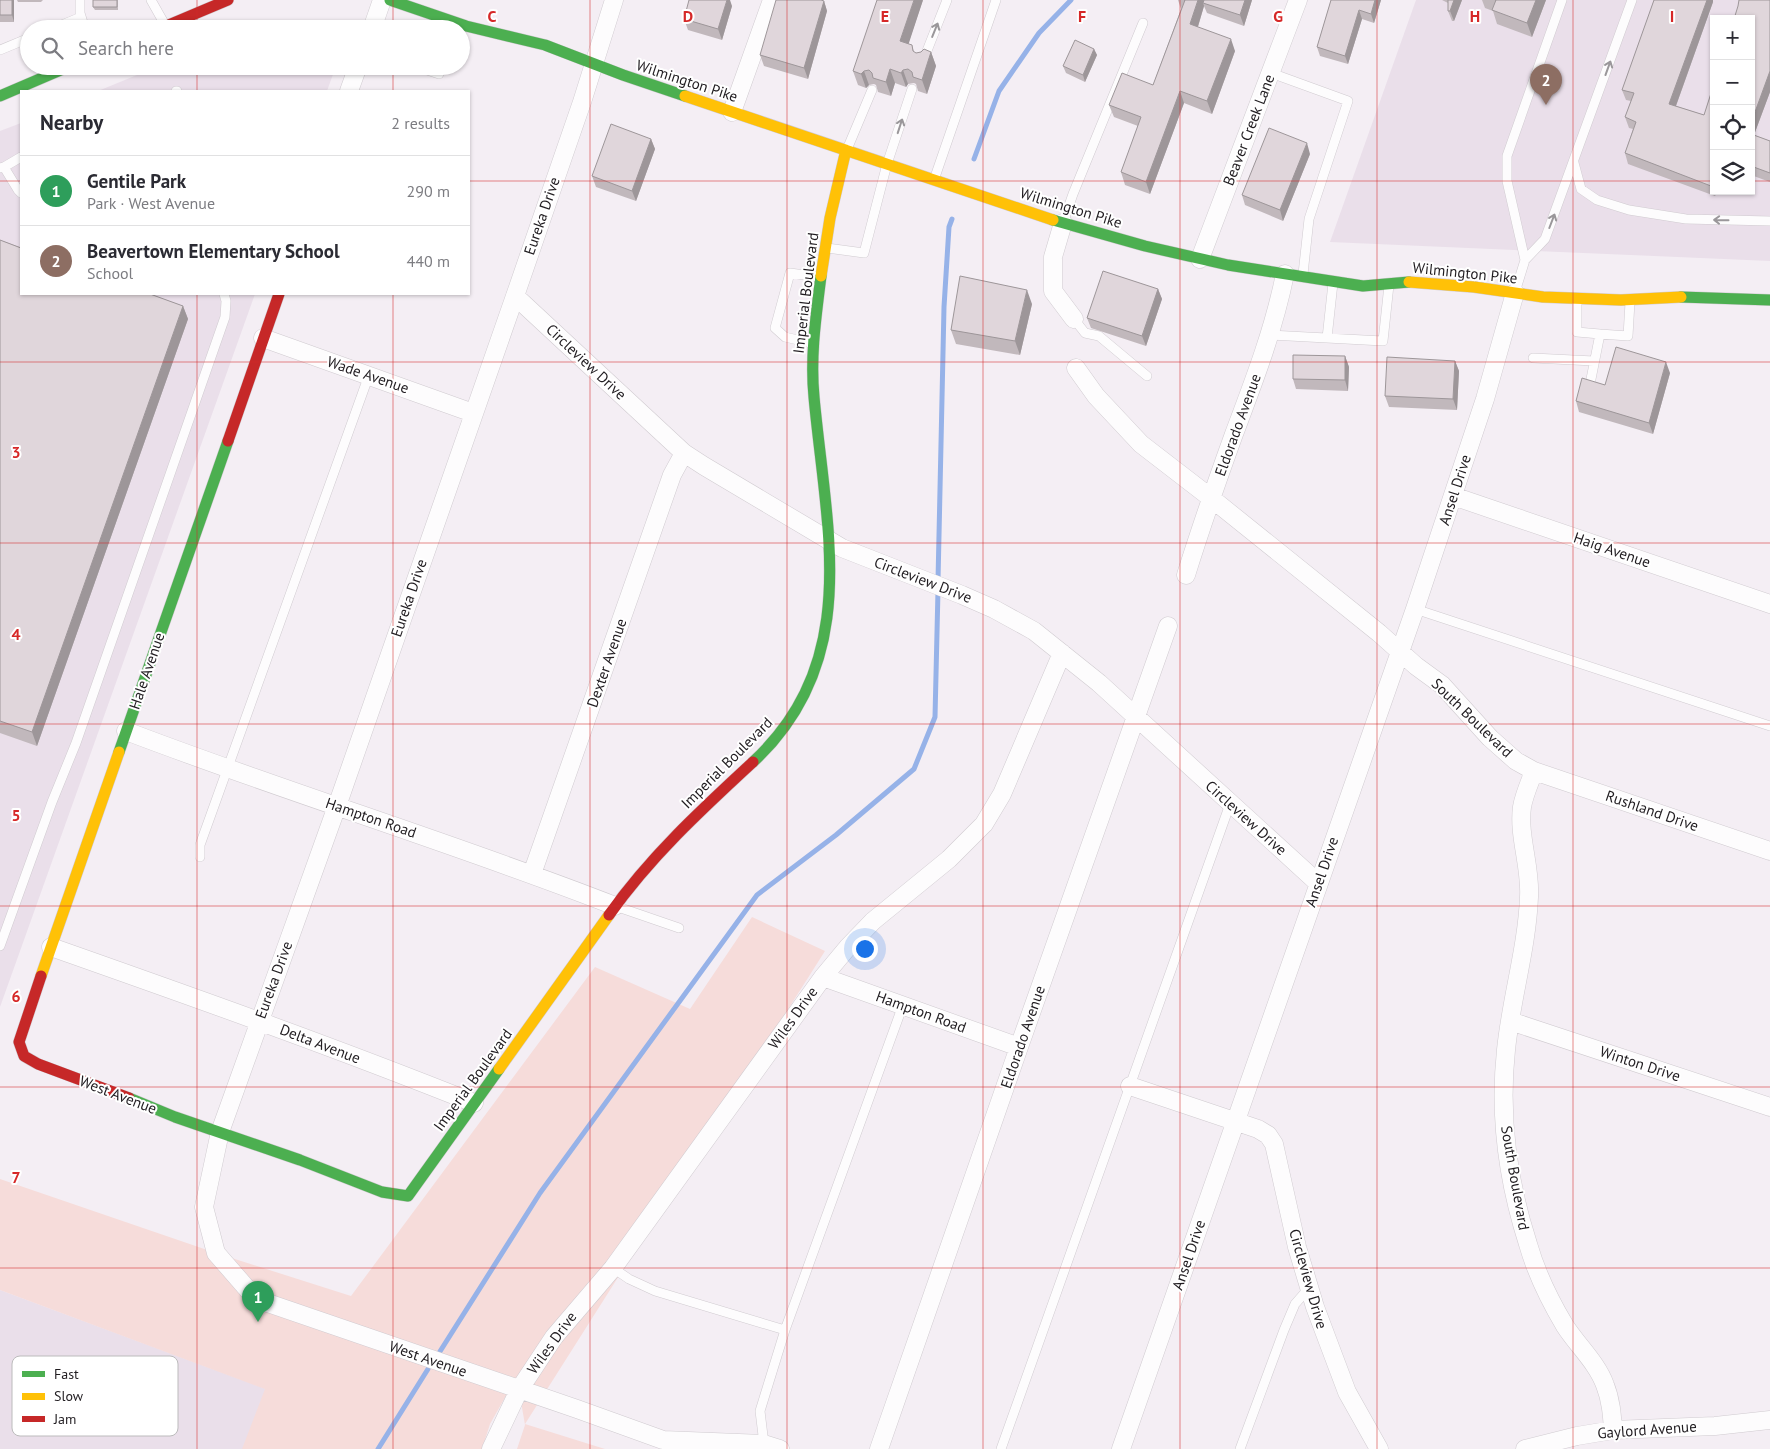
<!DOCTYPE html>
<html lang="en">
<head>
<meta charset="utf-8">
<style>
  body { margin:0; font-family:"PT Sans",sans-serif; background:#f2f2f3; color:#2b2b33 }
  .controls { position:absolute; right:15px; top:15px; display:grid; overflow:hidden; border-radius:0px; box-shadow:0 1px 4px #0004 }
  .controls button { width:45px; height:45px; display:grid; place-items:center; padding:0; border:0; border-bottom:1px solid #e1e1e2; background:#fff; color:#2b2b33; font:25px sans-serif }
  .you { position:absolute; left:864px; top:948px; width:18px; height:18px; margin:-12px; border:4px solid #fff; border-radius:50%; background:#1a73e8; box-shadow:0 0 0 8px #1a73e833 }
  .badge { display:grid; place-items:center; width:32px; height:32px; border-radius:50%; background:#7c3aed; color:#fff; font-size:16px; font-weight:700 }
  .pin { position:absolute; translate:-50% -41px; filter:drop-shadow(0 1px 2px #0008) }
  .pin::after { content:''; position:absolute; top:26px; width:18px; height:15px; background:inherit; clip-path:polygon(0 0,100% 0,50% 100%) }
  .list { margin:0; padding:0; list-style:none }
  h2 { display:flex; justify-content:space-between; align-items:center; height:65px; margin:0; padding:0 20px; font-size:21px }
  h2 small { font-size:16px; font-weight:400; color:#7c7c81 }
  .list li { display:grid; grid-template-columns:32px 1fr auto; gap:15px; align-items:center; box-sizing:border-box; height:70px; padding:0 20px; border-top:1px solid #e1e1e2 }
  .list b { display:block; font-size:19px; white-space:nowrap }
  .list p { margin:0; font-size:16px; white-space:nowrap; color:#7c7c81 }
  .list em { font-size:16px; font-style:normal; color:#7c7c81 }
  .icon { flex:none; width:28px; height:28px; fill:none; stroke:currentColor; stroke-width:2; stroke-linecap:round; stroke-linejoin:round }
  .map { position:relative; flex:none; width:1770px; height:1449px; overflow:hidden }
  .search { position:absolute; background:#fff; box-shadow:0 1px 4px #0004; left:20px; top:20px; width:450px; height:55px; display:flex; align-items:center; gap:12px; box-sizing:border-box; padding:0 18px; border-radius:28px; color:#7c7c81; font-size:19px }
  .panel { position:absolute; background:#fff; box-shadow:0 1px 4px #0004; left:20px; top:90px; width:450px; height:205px; border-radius:0px }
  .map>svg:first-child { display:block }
  .built { fill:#eadfea; fill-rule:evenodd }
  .green { fill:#f6dcda }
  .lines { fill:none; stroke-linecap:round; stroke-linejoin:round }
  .stream { stroke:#96b2e8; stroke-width:5 }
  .lane-casing { stroke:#d0cbd0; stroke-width:10 }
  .street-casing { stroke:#d0cbd0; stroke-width:19 }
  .fast-casing { stroke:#d0cbd0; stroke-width:12 }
  .slow-casing { stroke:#d0cbd0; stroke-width:12 }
  .jam-casing { stroke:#d0cbd0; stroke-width:12 }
  .lane { stroke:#fdfcfd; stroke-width:9 }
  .street { stroke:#fdfcfd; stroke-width:18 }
  .fast { stroke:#4caf50; stroke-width:11 }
  .slow { stroke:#ffc107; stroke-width:11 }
  .jam { stroke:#c62828; stroke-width:11 }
  .wall { fill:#c1b8bc }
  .shaded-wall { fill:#9d9699 }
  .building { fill:#e0d6db; stroke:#9d9699 }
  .oneway { stroke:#9a979a }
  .grid { fill:none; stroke:#d62828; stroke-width:1; stroke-opacity:0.55 }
  .labels { text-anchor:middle; stroke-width:4; stroke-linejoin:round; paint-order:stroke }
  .street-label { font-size:15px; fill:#201c20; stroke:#fff }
  .key { fill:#fff; stroke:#bcbbbc; stroke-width:1 }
  .key-label { font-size:14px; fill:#201c20 }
  .grid-label { font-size:16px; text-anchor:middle; font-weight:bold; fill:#d62828; stroke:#fff; stroke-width:4; stroke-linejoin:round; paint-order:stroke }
</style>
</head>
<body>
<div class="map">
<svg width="1770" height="1449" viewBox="0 0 1770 1449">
  <rect width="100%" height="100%" fill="#f4eef4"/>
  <path class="built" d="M1416,0H1770V261L1330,242ZM1714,19H1751V191H1714Z
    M159,66H336L327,91H98Z
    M21,123V294H255L0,1007V131Z
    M0,1290L320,1409L295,1449H0Z"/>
  <path class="green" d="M752,917L825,951L525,1424L605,1449H517L525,1425L519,1390L507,1394L490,1424L482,1449H242L265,1389L0,1290V1179L216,1253L351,1296L595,967L690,1009Z"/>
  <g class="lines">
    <path class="stream" d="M974,159L999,91L1039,33L1071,0
      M938,581L944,307L949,227L952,219
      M439,1353L540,1193L757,895L836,835L914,769L935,717L938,590
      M378,1449L428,1369"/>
    <g class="lane-casing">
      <path id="lane" d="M80,0V13L85,29
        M151,0L164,23
        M52,29L81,17
        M0,50L29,38
        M923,61L947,0
        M415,66L439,74L443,66
        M1271,73L1348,101L1309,219L1303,274
        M176,91H177
        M848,147L872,90
        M1574,163L1581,189L1597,200L1629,210L1686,219L1770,221
        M4,167L21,157
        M0,168L4,167L18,190L21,193
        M935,177L996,0
        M1064,220L1073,194L1143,23
        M827,248L864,253L887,164L912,89
        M1525,260L1545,239L1632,0
        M1516,289L1525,260L1507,181V156L1562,0
        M1577,302V332L1600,334
        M1074,319L1085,333L1099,336L1147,376
        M1270,335L1383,341L1389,285
        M1327,338L1333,283
        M811,343L785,337L775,328L790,273L819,277
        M1533,358L1594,361
        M1591,379L1600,334L1628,336L1630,302
        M1415,609L1770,726
        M200,857V845L369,375
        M618,907L679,928
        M0,946L52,802L76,743L225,317L226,301L224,294
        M613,1268L629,1279L655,1291L785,1330
        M764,1444L760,1411L785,1330L903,1005
        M1001,1449L1230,804
        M1240,1449L1284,1330L1295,1304L1309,1288"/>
    </g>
    <g class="street-casing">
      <path id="street" d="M614,0L582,102L515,296L337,806L220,1132L204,1207L216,1253L256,1299L577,1409L663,1440L764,1444L780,1449
        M372,29L382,0
        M349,91L358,66
        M732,112L772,0
        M1063,223L1053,257V291L1074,319
        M1200,259L1298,0
        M515,296L684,453L704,466L842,548L962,595L994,609L1034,631L1099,683L1318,883
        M263,338L473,413
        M1076,368L1096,396L1141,444L1211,498L1379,633L1416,666L1442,685L1490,738L1516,761L1534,771L1770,851
        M1453,496L1770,604
        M1186,575C1201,527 1217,481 1234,434C1254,381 1274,329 1285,274
        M126,731C288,793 454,843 615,906
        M1534,771C1530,782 1524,795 1522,807C1518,836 1531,867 1529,897C1527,948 1511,999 1506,1050C1499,1115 1508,1182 1528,1244C1536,1272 1550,1301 1565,1326C1578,1346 1597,1363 1605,1385C1611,1400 1612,1415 1613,1430
        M532,874L672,475L684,453
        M51,947C193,997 334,1047 474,1103
        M823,977L1019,1047
        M1510,1021L1770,1107
        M1130,1086L1258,1129L1268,1135L1274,1144L1297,1247L1315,1307L1347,1392L1379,1449
        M491,1449L519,1390L554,1337L613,1268L823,977L848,947L873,921L949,859L984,824L1002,794L1062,653
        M879,1449L1019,1047L1168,626
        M1121,1449L1415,609L1485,399L1515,293
        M1525,1449L1577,1436L1613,1430L1715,1426L1770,1420"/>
    </g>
    <g class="fast-casing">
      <path id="fast" d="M390,0L466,26L545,45L623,75L685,96
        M0,96L70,66
        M1053,220L1145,246L1228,265L1363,286L1409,282
        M1681,297L1770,300
        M119,752L228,441
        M753,762C863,660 826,529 814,397C810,357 816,316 821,276
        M129,1098L175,1117L300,1160L382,1192L408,1196L499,1069"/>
    </g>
    <g class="slow-casing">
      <path id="slow" d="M685,96L1053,220
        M821,276L830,218L846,150
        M1409,282L1474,287L1543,297L1621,300L1681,297
        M41,976L119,752
        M499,1069L609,915"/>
    </g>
    <g class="jam-casing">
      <path id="jam" d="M159,29L228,0
        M228,441L279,294
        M609,915C650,857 701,810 753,762
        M41,976L19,1042L24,1056L38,1064L129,1098"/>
    </g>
    <use href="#lane" class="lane"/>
    <use href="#street" class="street"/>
    <use href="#fast" class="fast"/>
    <use href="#slow" class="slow"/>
    <use href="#jam" class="jam"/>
  </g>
  <path class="wall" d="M0,0H14V22H0Z
    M17,0H43L41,2H18Z
    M93,0H118V10H95L93,7Z
    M923,0L908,44L912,45L914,52L916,53L931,52L936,66L927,94L918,91L916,84L914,83L908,84L906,87L895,83L891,96L878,92L876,85L874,84L869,85L866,88L858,85L853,71Z
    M1178,0H1252L1244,26L1207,13L1204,6L1198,27L1235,51L1212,114L1184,103L1150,194L1125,185L1121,172L1138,126L1114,117L1109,105L1153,85L1181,9Z
    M1331,0H1381L1374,23L1362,19L1348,64L1320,56L1317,47Z
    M1442,0H1462L1454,21H1452L1448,11V3Z
    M1482,0H1546L1532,37L1497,24L1493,11L1485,8Z
    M1654,0H1713V2L1676,106L1704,115L1715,196L1628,164L1625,153L1633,129L1629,128L1625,117L1631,101L1626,100L1622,90Z
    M1770,0V92L1754,135L1770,141V182L1751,175V19L1738,6Z
    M824,1L827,11L808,79L764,66L760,55Z
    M732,6L722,40L688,30L684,19Z
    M1094,49L1097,55L1085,82L1066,73L1063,66Z
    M651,139L655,149L636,201L596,187L592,176Z
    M1310,154L1283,221L1245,205L1242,195Z
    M0,240L183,306L188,319L37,746L0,733Z
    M1158,289L1162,299L1146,346L1091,328L1087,318Z
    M1032,304L1020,355L956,344L951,330Z
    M1345,356L1349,367L1348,391L1296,389L1293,379Z
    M1455,361L1459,371L1457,410L1389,407L1385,396Z
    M1670,373L1653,434L1579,412L1576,401L1605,385Z"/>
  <path class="shaded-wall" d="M12,0H14V22L12,15Z
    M727,0H730L732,6L722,40L718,29Z
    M914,0H923L905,55L900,41Z
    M1198,0H1206L1203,3L1204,6L1195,36L1190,24Z
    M1245,0H1252L1244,26L1240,15Z
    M1375,0H1381L1374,23L1371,14Z
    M1454,0H1462L1454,21L1450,11Z
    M1536,0H1546L1532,37L1527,23Z
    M1707,0H1713V2L1673,114L1669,104Z
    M824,1L827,11L808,79L804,68Z
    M1359,10L1362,19L1348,64L1345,56Z
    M1231,39L1235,51L1212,114L1207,101Z
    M1094,49L1097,55L1085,82L1083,75Z
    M931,52L936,66L927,94L922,80Z
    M890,69L895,83L891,96L886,82Z
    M903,70L908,84L906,87L901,73Z
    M864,71L869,85L866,88L861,74Z
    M1770,71V92L1751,143V123Z
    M1180,91L1184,103L1150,194L1146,182Z
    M651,139L655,149L636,201L632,191Z
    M1307,143L1310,154L1283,221L1280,210Z
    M1714,179V191H1717L1715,196L1711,186Z
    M1158,289L1162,299L1146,346L1142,336Z
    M1027,290L1032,304L1020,355L1015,341Z
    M183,306L188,319L37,746L32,732Z
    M1345,356L1349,367L1348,391L1345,380Z
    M1455,361L1459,371L1457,410L1453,399Z
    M1666,362L1670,373L1653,434L1649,423Z"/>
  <path class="building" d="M0,0H12V15H0Z
    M93,0H117V7H93Z
    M689,0H727L718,29L684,19Z
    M776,0H821L824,1L804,68L760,55Z
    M877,0H914L900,41L912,45L913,51L916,53L921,52L924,49L931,52L922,80L913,77L912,72L908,69L903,70L901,73L890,69L886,82L873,78L872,73L869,70L864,71L861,74L853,71Z
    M1184,0H1198L1190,24L1231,39L1207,101L1180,91L1146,182L1121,172L1141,117L1109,105L1122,73L1153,85L1185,0Z
    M1204,0H1245L1240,15L1203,3Z
    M1331,0H1375L1371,14L1359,10L1345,56L1317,47Z
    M1448,0H1454L1450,11H1448Z
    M1495,0H1536L1527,23L1492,10L1496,0Z
    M1654,0H1707L1669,104L1704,115L1714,84V179L1711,186L1625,153L1636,122L1625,117L1634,93L1622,90Z
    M1739,0H1770V71L1751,123V19H1734L1738,6Z
    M1075,40L1094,49L1083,75L1063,66Z
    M611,124L651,139L632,191L592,176Z
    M1269,128L1307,143L1280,210L1242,195Z
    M1751,134L1770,141V173L1751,166Z
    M0,240L21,248V294H150L183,306L32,732L0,721Z
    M1103,271L1158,289L1142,336L1087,318Z
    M960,276L1027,290L1015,341L951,330Z
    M1616,347L1666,362L1649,423L1576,401L1582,378L1605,385Z
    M1293,355L1345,356V380L1293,379Z
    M1387,357L1455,361L1453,399L1385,396Z"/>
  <defs><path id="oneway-shaft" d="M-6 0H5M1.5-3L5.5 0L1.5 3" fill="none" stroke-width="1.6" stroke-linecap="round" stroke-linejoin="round" transform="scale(1.25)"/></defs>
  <g class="oneway">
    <use href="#oneway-shaft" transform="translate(935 30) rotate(-68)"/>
    <use href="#oneway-shaft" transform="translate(1608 68) rotate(-70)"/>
    <use href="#oneway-shaft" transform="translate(900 126) rotate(-72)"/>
    <use href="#oneway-shaft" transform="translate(1721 220) rotate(-179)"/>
    <use href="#oneway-shaft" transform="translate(1552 221) rotate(-69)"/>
  </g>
  <path class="grid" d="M197,0V29M393,0V29M590,0V1449M787,0V1449M983,0V1449M1180,0V1449M1377,0V1449M1573,0V1449M197,66V91M393,66V91M0,181H21M469,181H1714M1751,181H1770M197,294V1449M393,294V1449M0,362H1770M0,543H1770M0,724H1770M0,906H1770M0,1087H1770M0,1268H1770"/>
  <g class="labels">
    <g class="street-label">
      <text transform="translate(687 81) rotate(18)" y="5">Wilmington Pike</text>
      <text transform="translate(1249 130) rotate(-69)" y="5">Beaver Creek Lane</text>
      <text transform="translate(1071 208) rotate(17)" y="5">Wilmington Pike</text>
      <text transform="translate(542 216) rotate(-71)" y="5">Eureka Drive</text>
      <text transform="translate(1465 273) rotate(6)" y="5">Wilmington Pike</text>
      <text transform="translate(806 293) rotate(-83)" y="5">Imperial Boulevard</text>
      <text transform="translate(586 362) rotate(43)" y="5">Circleview Drive</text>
      <text transform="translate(368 375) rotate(19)" y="5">Wade Avenue</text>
      <text transform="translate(1238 425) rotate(-70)" y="5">Eldorado Avenue</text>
      <text transform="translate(1455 490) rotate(-72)" y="5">Ansel Drive</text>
      <text transform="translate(1612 550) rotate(19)" y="5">Haig Avenue</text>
      <text transform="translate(923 580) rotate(21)" y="5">Circleview Drive</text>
      <text transform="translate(409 598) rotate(-71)" y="5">Eureka Drive</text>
      <text transform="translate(607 663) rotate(-71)" y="5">Dexter Avenue</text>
      <text transform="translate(147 671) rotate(-71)" y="5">Hale Avenue</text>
      <text transform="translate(1472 718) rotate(44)" y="5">South Boulevard</text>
      <text transform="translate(727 763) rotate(-45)" y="5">Imperial Boulevard</text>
      <text transform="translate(1652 811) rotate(19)" y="5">Rushland Drive</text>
      <text transform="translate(371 818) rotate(19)" y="5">Hampton Road</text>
      <text transform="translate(1246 818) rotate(42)" y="5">Circleview Drive</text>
      <text transform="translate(1322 872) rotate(-71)" y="5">Ansel Drive</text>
      <text transform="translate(274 980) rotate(-70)" y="5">Eureka Drive</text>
      <text transform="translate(921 1012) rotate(20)" y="5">Hampton Road</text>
      <text transform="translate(793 1018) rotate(-54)" y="5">Wiles Drive</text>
      <text transform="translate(1023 1037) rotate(-71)" y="5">Eldorado Avenue</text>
      <text transform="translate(320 1044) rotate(21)" y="5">Delta Avenue</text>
      <text transform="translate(1640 1064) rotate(18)" y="5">Winton Drive</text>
      <text transform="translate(473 1080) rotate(-54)" y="5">Imperial Boulevard</text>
      <text transform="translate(118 1095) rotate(21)" y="5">West Avenue</text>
      <text transform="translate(1515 1178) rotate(80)" y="5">South Boulevard</text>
      <text transform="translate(1189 1255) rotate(-71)" y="5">Ansel Drive</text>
      <text transform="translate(1308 1279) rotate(74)" y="5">Circleview Drive</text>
      <text transform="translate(552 1343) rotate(-54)" y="5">Wiles Drive</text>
      <text transform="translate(428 1359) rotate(19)" y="5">West Avenue</text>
      <text transform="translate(1647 1430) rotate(-4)" y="5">Gaylord Avenue</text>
    </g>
  </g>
  <rect x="12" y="1356" width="166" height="80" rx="8" class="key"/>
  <rect x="22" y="1371" width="23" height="6" fill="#4caf50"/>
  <rect x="22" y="1393" width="23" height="7" fill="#ffc107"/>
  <rect x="22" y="1416" width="23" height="6" fill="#c62828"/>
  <g class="key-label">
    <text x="54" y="1379">Fast</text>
    <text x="54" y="1401">Slow</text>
    <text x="54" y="1424">Jam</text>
  </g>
  <g class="grid-label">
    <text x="492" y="22">C</text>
    <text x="688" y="22">D</text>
    <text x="885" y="22">E</text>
    <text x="1082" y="22">F</text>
    <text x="1278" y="22">G</text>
    <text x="1475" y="22">H</text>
    <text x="1672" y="22">I</text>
    <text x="16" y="458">3</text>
    <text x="16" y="640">4</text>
    <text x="16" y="821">5</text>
    <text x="16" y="1002">6</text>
    <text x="16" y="1183">7</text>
  </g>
</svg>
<div class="controls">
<button>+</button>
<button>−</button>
<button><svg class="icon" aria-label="locate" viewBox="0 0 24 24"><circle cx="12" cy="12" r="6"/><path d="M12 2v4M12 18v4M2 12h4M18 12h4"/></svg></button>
<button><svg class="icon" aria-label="layers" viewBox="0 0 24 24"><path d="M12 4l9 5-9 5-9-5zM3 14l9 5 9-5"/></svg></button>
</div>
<div class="you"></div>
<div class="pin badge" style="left:258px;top:1322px;background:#2e9e5b">1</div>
<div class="pin badge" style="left:1546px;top:105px;background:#8d6e63">2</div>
<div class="search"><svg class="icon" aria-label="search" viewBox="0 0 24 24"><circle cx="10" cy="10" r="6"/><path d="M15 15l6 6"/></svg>Search here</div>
<section class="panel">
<h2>Nearby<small>2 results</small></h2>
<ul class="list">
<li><span class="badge" style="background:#2e9e5b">1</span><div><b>Gentile Park</b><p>Park · West Avenue</p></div><em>290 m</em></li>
<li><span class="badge" style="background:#8d6e63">2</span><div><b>Beavertown Elementary School</b><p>School</p></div><em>440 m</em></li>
</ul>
</section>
</div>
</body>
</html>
